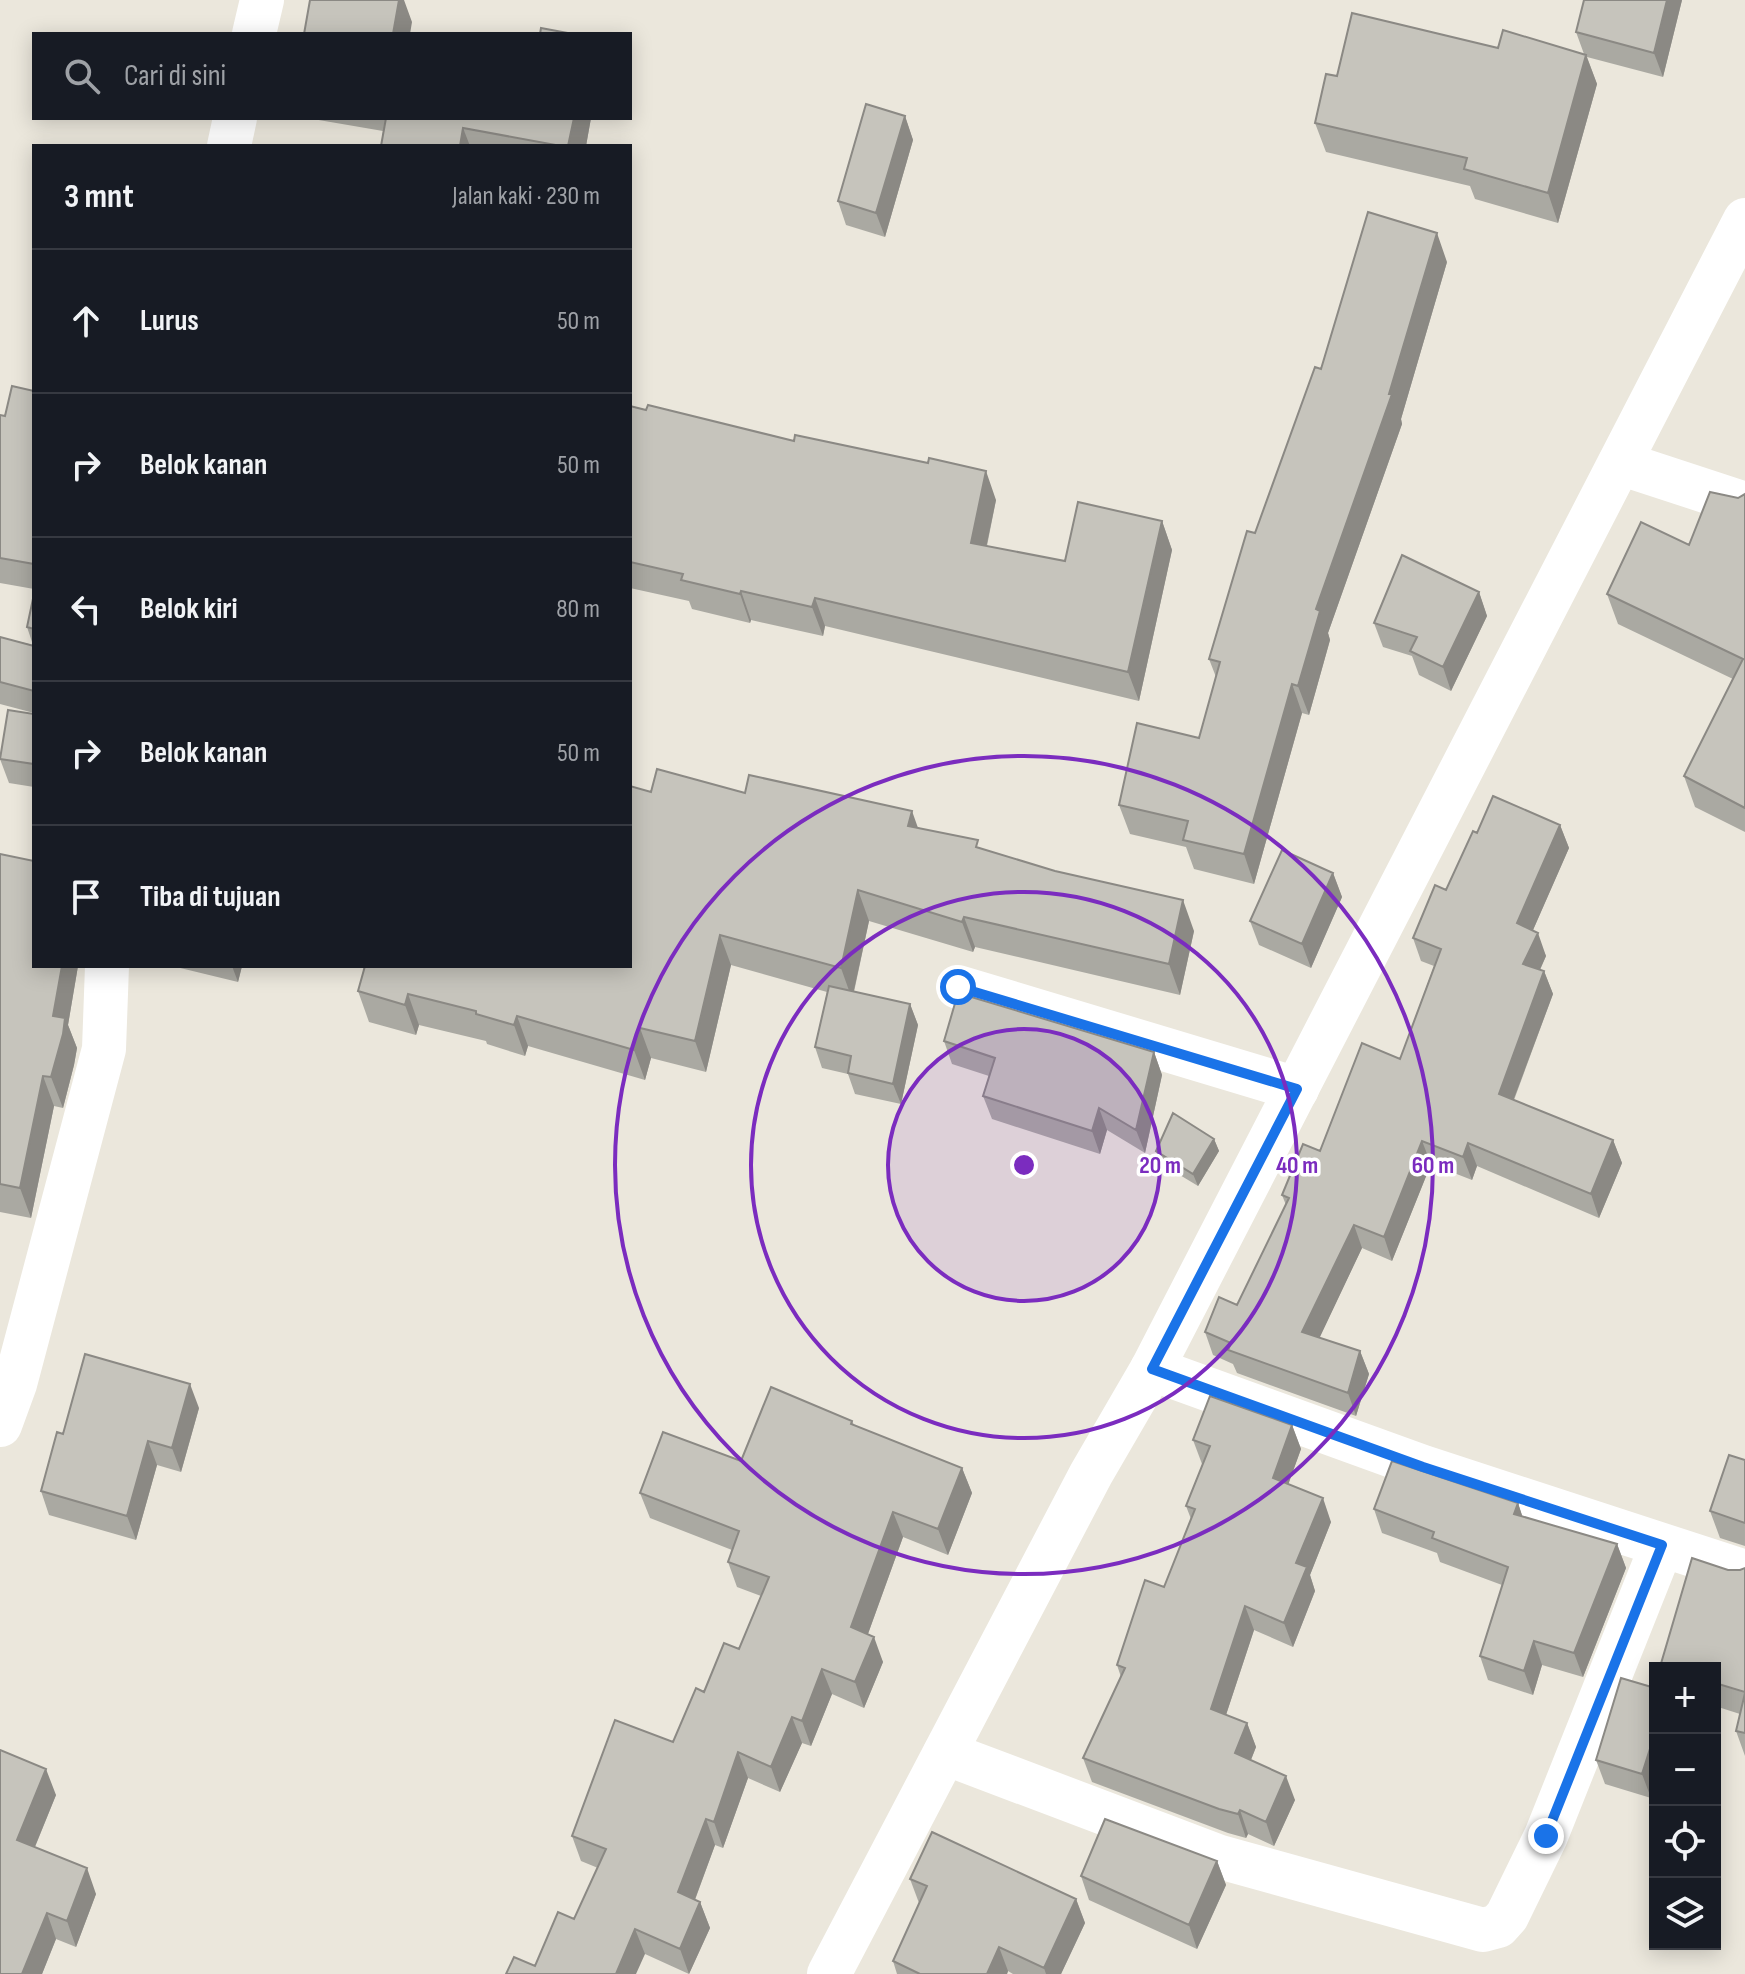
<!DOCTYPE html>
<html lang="id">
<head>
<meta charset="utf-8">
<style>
  body { margin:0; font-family:"Sofia Sans Condensed",sans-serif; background:#242831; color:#f1f3f6 }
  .controls { position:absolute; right:24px; bottom:24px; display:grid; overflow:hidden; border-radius:0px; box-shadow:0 4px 20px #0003 }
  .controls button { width:72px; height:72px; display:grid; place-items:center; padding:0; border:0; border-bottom:2px solid #363941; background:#171b24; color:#f1f3f6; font:40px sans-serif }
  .stop { position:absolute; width:24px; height:24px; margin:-18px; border:6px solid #1a73e8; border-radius:50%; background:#fff }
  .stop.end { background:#1a73e8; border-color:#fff; box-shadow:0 2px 8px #0008 }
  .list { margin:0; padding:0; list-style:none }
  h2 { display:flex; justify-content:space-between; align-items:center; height:104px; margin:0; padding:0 32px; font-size:34px }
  h2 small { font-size:26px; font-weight:400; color:#9ea1a6 }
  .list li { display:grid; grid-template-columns:52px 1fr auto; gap:24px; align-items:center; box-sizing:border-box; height:144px; padding:0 32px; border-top:2px solid #363941 }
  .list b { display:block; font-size:30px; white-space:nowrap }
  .list em { font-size:26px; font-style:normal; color:#9ea1a6 }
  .icon { flex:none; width:44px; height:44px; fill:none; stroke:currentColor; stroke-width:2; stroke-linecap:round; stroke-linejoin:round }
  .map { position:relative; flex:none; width:1745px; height:1974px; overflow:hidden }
  .search { position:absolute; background:#171b24; box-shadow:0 4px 20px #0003; left:32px; top:32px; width:600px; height:88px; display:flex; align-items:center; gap:20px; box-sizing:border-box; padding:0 28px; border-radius:0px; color:#9ea1a6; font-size:30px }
  .panel { position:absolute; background:#171b24; box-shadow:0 4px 20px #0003; left:32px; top:144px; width:600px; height:824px; border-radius:0px }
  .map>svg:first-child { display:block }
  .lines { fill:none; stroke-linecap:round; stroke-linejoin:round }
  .street { stroke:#fff; stroke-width:44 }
  .secondary { stroke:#fff; stroke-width:44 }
  .wall { fill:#aaa9a2 }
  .shaded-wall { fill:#8b8984 }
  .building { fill:#c6c4bc; stroke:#8b8984; stroke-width:2 }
  .route { stroke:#1a73e8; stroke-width:10 }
  .ring { fill:none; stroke:#7b2cbf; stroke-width:4 }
  .centre { fill:#7b2cbf; stroke:#fff; stroke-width:4 }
  .ring-label { font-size:24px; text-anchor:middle; font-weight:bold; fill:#7b2cbf; stroke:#fff; stroke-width:7; stroke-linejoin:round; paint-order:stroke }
</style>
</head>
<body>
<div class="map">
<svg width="1745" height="1974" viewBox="0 0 1745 1974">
  <rect width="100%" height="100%" fill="#ebe7dc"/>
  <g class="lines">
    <path class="street" d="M254,34L262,0
      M229,146L235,118
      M1620,463L1745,504
      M958,987L1297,1089
      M1152,1369L1423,1467L1745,1572
      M0,1425L15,1384L104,1049L107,966
      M945,1753L1220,1857L1483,1930L1498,1926L1507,1916L1546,1836L1662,1545"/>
    <path class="secondary" d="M829,1974L1091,1474L1152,1369L1745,220"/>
  </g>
  <path class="wall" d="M1682,0L1663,77L1587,57L1597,84L1558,223L1475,199L1470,186L1326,152L1315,123L1337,76L1498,48L1584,54L1576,32Z
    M905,116L913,140L885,237L846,225L838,201Z
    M307,118H591L586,146H381L383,131Z
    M1447,262L1401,419L1402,424L1328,633L1330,640L1309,715L1302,713L1254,884L1194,869L1186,847L1130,834L1119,805L1199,738L1216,677L1209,659L1255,533L1321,369Z
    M34,391V589L0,583V415L5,416Z
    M630,406L996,500L987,546L1065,561L1162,521L1172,550L1139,701L825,626L823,636L751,620L750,623L692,609L689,601L630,588Z
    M1745,494V832L1695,807L1684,776L1733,679L1618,624L1607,594L1689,545L1738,498Z
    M1479,592L1487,616L1451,691L1419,675L1412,656L1383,647L1374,623Z
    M34,594V713L0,704V637L33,645L27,627Z
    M34,714V787L9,783L0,759Z
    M651,792L745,793L917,827L981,848L1194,931L1180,995L975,947L973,952L869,921L854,992L910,1004L918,1025L901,1104L855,1094L848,1074L822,1068L815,1047L827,992L731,965L706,1072L651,1058L645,1080L528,1046L525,1056L487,1044L486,1041L419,1025L416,1035L369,1022L358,991L364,970L363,966H630Z
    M1560,825L1569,848L1533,930L1546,956L1540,970L1544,971L1553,994L1514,1100L1613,1140L1622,1163L1599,1218L1477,1166L1472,1180L1431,1164L1392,1261L1362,1248L1319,1338L1360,1351L1369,1374L1356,1416L1237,1373L1233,1364L1213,1355L1205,1332L1237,1305L1286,1205L1282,1195L1400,1059L1434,966L1421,961L1413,938L1446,890L1477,833Z
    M0,854L34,966H78L68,1025L77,1048L74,1065L63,1108L54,1106L31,1218L0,1212Z
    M1333,873L1342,897L1311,968L1259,945L1250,921Z
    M172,966H242L238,982Z
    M944,1041L1154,1052L1162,1075L1145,1153L1107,1130L1100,1154L992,1119L983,1096L989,1076L952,1064Z
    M1214,1139L1219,1151L1198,1186L1160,1163L1156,1151Z
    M199,1408L181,1472L157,1465L136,1540L49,1515L41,1491L63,1434Z
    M852,1421L854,1425L962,1468L972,1493L948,1555L903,1537L868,1634L883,1662L864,1708L832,1694L811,1746L802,1743L780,1792L748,1778L723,1848L715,1845L695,1900L700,1902L710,1928L689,1974L645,1954L535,1966L574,1919L598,1868L581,1861L572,1836L673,1742L704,1692L739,1649L761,1596L737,1587L728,1562L732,1550L650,1518L640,1493L741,1461Z
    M1292,1425L1301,1449L1288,1484L1331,1522L1310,1575L1315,1591L1293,1647L1254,1630L1226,1715L1247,1723L1256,1747L1251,1760L1295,1800L1274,1846L1248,1834L1246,1838L1228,1833L1092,1782L1083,1758L1121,1677L1117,1665L1164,1587L1191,1519L1186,1506L1203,1464H1202L1193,1440Z
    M1745,1460V1546L1720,1538L1710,1511Z
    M1518,1503L1522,1516L1617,1544L1626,1568L1583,1677L1542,1665L1533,1695L1488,1680L1480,1656L1502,1585L1440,1562L1437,1553L1382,1533L1374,1509Z
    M1745,1568V1756L1736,1731L1740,1714L1715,1706V1668H1661L1660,1667L1728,1570H1740Z
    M1655,1688V1786L1651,1798L1605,1784L1596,1760Z
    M0,1750L56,1795L35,1847L96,1894L76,1947L56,1939L42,1974Z
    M1217,1861L1226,1885L1197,1949L1089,1900L1081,1876Z
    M910,1879L1076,1899L1085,1923L1061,1974H1013L1008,1971L1007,1974H897L893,1961L919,1903Z"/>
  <path class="shaded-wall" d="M399,0H404L412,22L410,34H393Z
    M1667,0H1682L1663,77L1654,53Z
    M1586,55L1597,84L1558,223L1548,193Z
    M905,116L913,140L885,237L876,213Z
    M574,118H591L586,146H568Z
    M463,128L470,146H460Z
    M1437,233L1447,262L1401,419L1402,424L1328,633L1330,640L1309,715L1298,686L1316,609L1389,394Z
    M986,471L996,500L981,572L971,543Z
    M1162,521L1172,550L1139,701L1128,672Z
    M741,591L751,620L750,623L740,594Z
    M1479,592L1487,616L1451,691L1443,667Z
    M815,598L825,626L823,636L812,607Z
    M1292,684L1302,713L1254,884L1244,854Z
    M912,811L923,842L908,826Z
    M1560,825L1569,848L1526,946L1517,923Z
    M1333,873L1342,897L1311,968L1302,944Z
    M858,890L869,921L852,999L841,968Z
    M1183,900L1194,931L1180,995L1169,964Z
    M964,917L975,947L973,952L962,922Z
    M1538,933L1546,956L1532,987L1523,964Z
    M720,935L731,965L706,1072L695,1041Z
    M62,966H78L68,1025L77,1048L74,1065L63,1108L51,1077L53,1016Z
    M232,966H242L238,982Z
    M1544,971L1553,994L1507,1117L1499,1094Z
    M408,994L419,1025L416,1035L405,1005Z
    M910,1004L918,1025L901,1104L893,1084Z
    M517,1016L528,1046L525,1056L514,1025Z
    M640,1028L651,1058L645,1080L634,1050Z
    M1154,1052L1162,1075L1145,1153L1136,1130Z
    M43,1076L54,1106L31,1218L20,1188Z
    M1099,1108L1107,1130L1100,1154L1092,1131Z
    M1214,1139L1219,1151L1198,1186L1193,1174Z
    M1613,1140L1622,1163L1599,1218L1591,1194Z
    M1422,1141L1431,1164L1392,1261L1384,1237Z
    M1468,1143L1477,1166L1472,1180L1463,1157Z
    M1354,1225L1362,1248L1311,1356L1302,1332Z
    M1360,1351L1369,1374L1356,1416L1348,1393Z
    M190,1384L199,1408L181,1472L172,1448Z
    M1292,1425L1301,1449L1282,1502L1273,1478Z
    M148,1441L157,1465L136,1540L127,1516Z
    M962,1468L972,1493L948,1555L938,1529Z
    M1323,1498L1331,1522L1310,1575L1315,1591L1293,1647L1284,1623L1296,1563Z
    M1518,1503L1526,1527L1514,1514Z
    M893,1512L903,1537L861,1653L851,1627Z
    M1617,1544L1626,1568L1583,1677L1574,1653Z
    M1245,1606L1254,1630L1220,1733L1211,1709Z
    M874,1637L883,1662L864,1708L855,1682Z
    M1534,1641L1542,1665L1533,1695L1524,1671Z
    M822,1669L832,1694L811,1746L802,1721Z
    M792,1717L802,1743L780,1792L771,1767Z
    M1247,1723L1256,1747L1244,1777L1235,1753Z
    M1655,1733V1786L1651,1798L1642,1774Z
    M738,1752L748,1778L723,1848L714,1822Z
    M46,1769L56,1795L27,1866L17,1840Z
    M1286,1776L1295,1800L1274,1846L1266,1822Z
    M1240,1810L1248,1834L1246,1838L1238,1814Z
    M706,1819L715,1845L688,1918L678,1892Z
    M1217,1861L1226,1885L1197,1949L1189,1925Z
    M87,1868L96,1894L76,1947L67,1921Z
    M1076,1899L1085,1923L1061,1974H1046L1044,1968Z
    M700,1902L710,1928L689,1974L680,1949Z
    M47,1913L56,1939L42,1974H22Z
    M635,1929L645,1954L636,1974H616Z
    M999,1947L1008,1971L1007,1974H987Z"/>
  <path class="building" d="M310,0H399L393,34H304Z
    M1584,0H1667L1654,53L1576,32Z
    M1352,13L1498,48L1503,30L1586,55L1548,193L1464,169L1467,158L1315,123L1326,74L1337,76Z
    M541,28L573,34H540Z
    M866,104L905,116L876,213L838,201Z
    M386,118H574L568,146H561L463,128L460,146H381Z
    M1368,212L1437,233L1389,394H1392L1316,609L1320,611L1298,686L1292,684L1244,854L1183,840L1188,821L1119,805L1137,723L1199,738L1220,662L1209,659L1247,531L1255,533L1315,367L1321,369Z
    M12,386L34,391V564L0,558V415L5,416Z
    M648,405L794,441L795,435L928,463L929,458L986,471L971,543L1065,561L1078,502L1162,521L1128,672L815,598L812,607L741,591L740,594L681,580L683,574L630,562V406L646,410Z
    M1710,492L1738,498L1745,494V808L1684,776L1743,659L1607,594L1641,522L1689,545Z
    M1402,555L1479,592L1443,667L1410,651L1417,637L1374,623Z
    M34,594V629L27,627Z
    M0,637L34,646V691L0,682Z
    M8,710L34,714V764L0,759Z
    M657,769L745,793L749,775L912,811L908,826L978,840L976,847L1055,871L1183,900L1169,964L964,917L962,922L858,890L841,968L720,935L695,1041L640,1028L634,1050L517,1016L514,1025L476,1014V1011L408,994L405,1005L358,991L365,966H630V786L651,792Z
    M1493,796L1560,825L1517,923L1538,933L1523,964L1544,971L1499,1094L1613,1140L1591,1194L1468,1143L1463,1157L1422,1141L1384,1237L1354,1225L1302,1332L1360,1351L1348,1393L1228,1350L1231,1343L1205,1332L1219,1297L1237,1305L1289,1198L1282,1195L1303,1144L1320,1151L1362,1043L1400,1059L1441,949L1413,938L1435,885L1446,890L1473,831L1477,833Z
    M1282,850L1333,873L1302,944L1250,921Z
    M0,854L34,861V966H62L53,1016L65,1018L63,1034L51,1077L43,1076L20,1188L0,1184Z
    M829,986L910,1004L893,1084L848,1073L851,1056L815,1047Z
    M958,993L1154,1052L1136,1130L1099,1108L1092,1131L983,1096L995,1058L944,1041Z
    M1173,1113L1214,1139L1193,1174L1156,1151Z
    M85,1354L190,1384L172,1448L148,1441L127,1516L41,1491L57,1432L63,1434Z
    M771,1387L852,1421L851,1424L962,1468L938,1529L893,1512L851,1627L874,1637L855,1682L822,1669L802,1721L792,1717L771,1767L738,1752L714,1822L706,1819L678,1892L700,1902L680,1949L635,1929L616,1974H506L514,1957L535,1966L558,1912L574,1919L606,1849L572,1836L615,1720L673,1742L696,1688L704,1692L724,1643L739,1649L769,1577L728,1562L739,1531L640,1493L663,1432L741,1461Z
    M1210,1396L1292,1425L1273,1478L1323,1498L1296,1563L1307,1567L1284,1623L1245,1606L1211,1709L1247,1723L1235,1753L1286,1776L1266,1822L1240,1810L1238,1814L1219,1809L1083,1758L1125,1668L1117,1665L1145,1580L1164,1587L1195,1509L1186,1506L1210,1446L1193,1440Z
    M1729,1455L1745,1460V1523L1710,1511Z
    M1392,1461L1518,1503L1514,1514L1617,1544L1574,1653L1534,1641L1524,1671L1480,1656L1508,1567L1432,1538L1434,1532L1374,1509Z
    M1692,1558L1728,1570H1740L1745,1568V1692L1715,1683V1668H1665L1660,1667Z
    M1621,1678L1655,1688V1733L1642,1774L1596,1760Z
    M1745,1693V1733L1736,1731Z
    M0,1750L46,1769L17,1840L87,1868L67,1921L47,1913L22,1974H0Z
    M1105,1819L1217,1861L1189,1925L1081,1876Z
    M932,1832L1076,1899L1044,1968L999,1947L987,1974H920L893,1961L927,1886L910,1879Z"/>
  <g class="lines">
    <path class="route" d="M958,987L1297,1089L1152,1369L1423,1467L1662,1545L1546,1836"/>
  </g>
  <circle cx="1024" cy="1165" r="136" fill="#7b2cbf" fill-opacity=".12"/>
  <g class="ring">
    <circle cx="1024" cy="1165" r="136"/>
    <circle cx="1024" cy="1165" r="273"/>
    <circle cx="1024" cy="1165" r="409"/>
  </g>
  <circle cx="1024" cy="1165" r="12" class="centre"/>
  <g class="ring-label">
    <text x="1160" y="1173">20 m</text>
    <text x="1297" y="1173">40 m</text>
    <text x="1433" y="1173">60 m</text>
  </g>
</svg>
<div class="controls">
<button>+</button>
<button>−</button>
<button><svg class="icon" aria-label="locate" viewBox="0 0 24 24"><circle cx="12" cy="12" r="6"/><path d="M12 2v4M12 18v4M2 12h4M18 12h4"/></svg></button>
<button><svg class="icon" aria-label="layers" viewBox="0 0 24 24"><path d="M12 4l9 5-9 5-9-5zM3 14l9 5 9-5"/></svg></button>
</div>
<div class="stop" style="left:958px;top:987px"></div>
<div class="stop end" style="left:1546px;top:1836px"></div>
<div class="search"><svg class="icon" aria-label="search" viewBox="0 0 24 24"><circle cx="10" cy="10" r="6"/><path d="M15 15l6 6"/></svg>Cari di sini</div>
<section class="panel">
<h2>3 mnt<small>Jalan kaki · 230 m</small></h2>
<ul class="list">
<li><svg class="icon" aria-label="ahead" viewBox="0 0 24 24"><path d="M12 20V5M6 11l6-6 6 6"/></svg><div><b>Lurus</b></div><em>50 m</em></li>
<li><svg class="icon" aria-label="right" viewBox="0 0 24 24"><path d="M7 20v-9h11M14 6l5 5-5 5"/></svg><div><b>Belok kanan</b></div><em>50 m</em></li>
<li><svg class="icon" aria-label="left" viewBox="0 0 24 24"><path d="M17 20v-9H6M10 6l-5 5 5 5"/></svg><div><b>Belok kiri</b></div><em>80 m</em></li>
<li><svg class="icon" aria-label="right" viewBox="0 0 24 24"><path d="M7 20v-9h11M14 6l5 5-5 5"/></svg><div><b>Belok kanan</b></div><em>50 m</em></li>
<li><svg class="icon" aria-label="arrive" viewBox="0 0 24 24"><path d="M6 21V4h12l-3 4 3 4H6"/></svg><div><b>Tiba di tujuan</b></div></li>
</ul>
</section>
</div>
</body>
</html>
